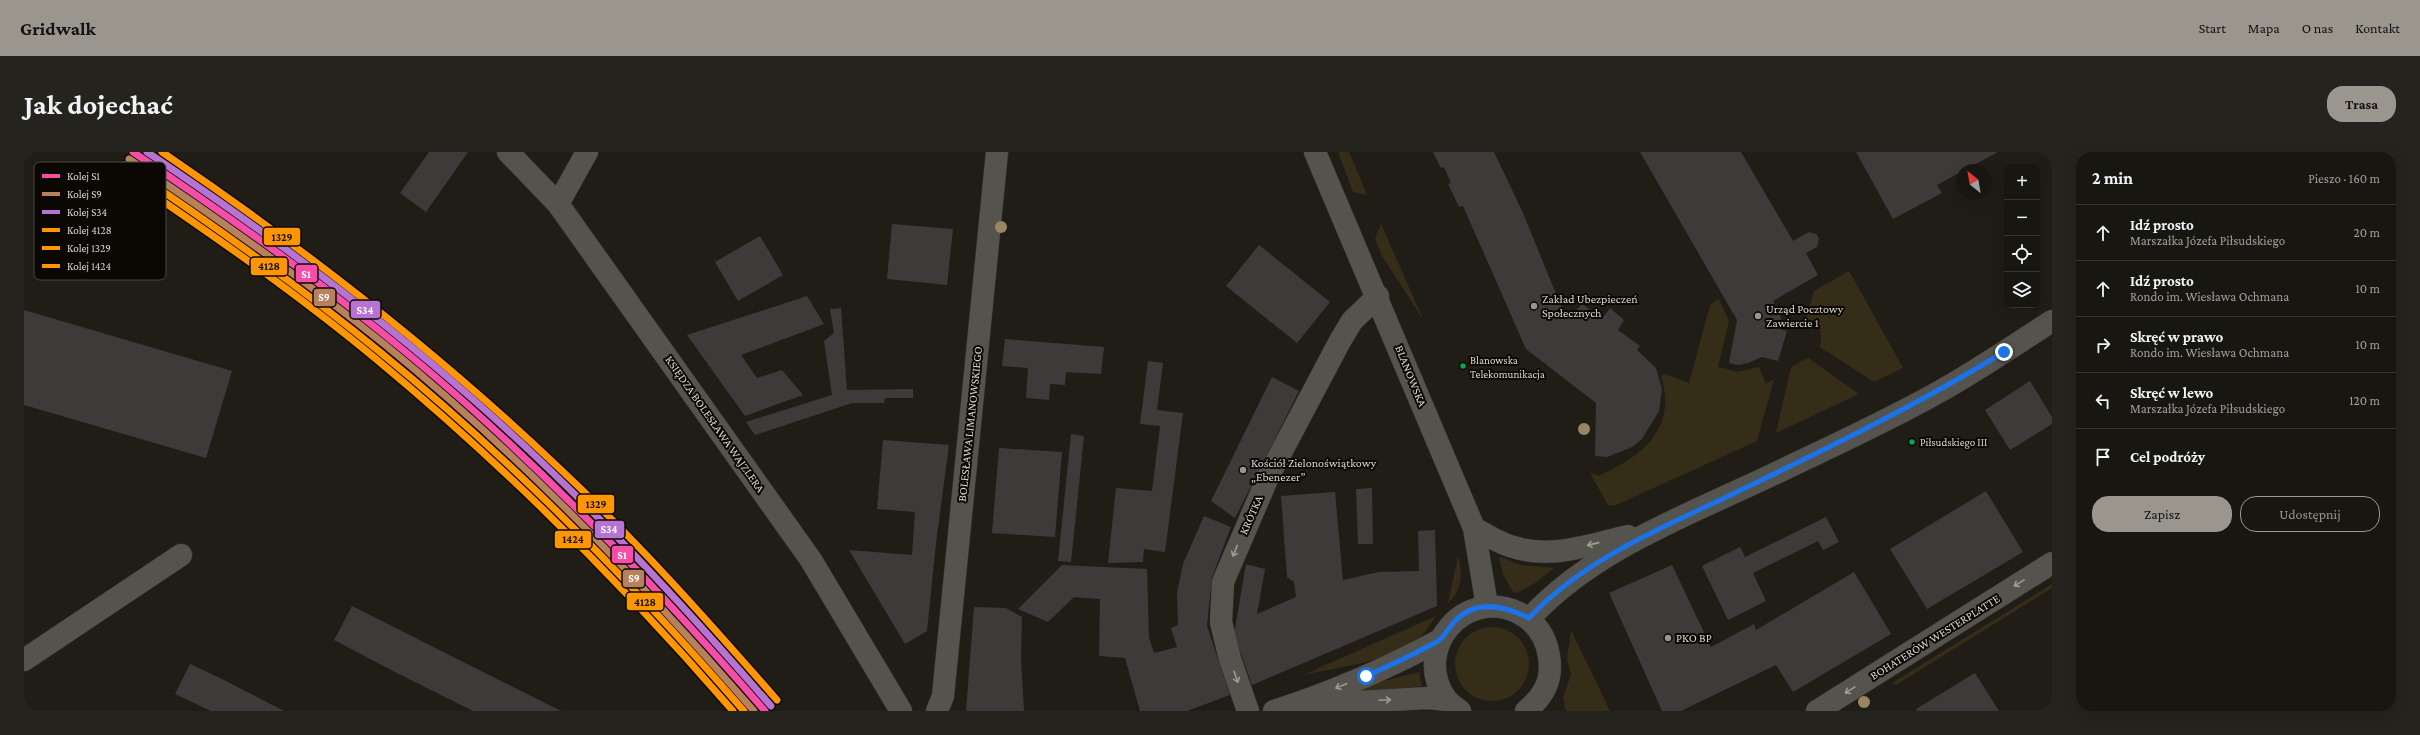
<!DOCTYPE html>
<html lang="pl">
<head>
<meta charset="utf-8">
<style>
  body { margin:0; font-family:"Crimson Pro",serif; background:#25231e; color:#f1f3f6 }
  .controls { position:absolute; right:12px; top:12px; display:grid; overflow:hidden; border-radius:8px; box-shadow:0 4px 16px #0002 }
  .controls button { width:36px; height:36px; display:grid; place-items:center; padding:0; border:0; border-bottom:1px solid #363530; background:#181610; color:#f1f3f6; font:20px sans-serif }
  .compass { position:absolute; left:1932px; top:12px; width:36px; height:36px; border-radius:50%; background:#181610; box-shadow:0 4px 16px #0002; rotate:329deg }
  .stop { position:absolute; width:12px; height:12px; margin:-9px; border:3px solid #1a73e8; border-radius:50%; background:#fff }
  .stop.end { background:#1a73e8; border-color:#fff; box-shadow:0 1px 4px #0008 }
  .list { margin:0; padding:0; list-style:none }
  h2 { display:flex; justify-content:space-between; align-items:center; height:52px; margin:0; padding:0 16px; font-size:17px }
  h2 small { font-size:13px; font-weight:400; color:#9f9f9f }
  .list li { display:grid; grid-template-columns:26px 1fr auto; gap:12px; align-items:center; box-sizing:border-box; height:56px; padding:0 16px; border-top:1px solid #363530 }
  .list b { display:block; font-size:15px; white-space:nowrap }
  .list p { margin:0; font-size:13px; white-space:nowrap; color:#9f9f9f }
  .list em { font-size:13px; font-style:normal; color:#9f9f9f }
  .actions { display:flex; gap:8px; padding:12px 16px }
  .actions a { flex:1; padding:9px 0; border:1px solid #9a968e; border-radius:16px; text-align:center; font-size:14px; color:#9a968e }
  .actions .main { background:#9a968e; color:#111 }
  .icon { flex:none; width:22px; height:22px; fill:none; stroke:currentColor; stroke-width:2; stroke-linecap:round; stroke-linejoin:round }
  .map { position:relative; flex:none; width:2028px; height:559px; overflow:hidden; border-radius:16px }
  header { display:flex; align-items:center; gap:24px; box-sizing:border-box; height:56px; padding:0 20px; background:#9a968e; color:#111 }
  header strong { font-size:19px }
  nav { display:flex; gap:22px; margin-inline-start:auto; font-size:14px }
  .intro { display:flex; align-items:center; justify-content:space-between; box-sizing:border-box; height:96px; padding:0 24px }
  h1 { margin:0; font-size:28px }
  .button { padding:10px 18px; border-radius:16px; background:#9a968e; color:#111; font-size:14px; font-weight:700 }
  main { display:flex; gap:24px; padding:0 24px }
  aside { flex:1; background:#181610; border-radius:16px; box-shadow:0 4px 16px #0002 }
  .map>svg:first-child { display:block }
  .green { fill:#362d19 }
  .building { fill:#3e3a3a }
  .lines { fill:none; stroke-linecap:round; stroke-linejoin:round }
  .minor-casing { stroke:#3b3934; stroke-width:23 }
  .minor { stroke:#55534d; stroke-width:22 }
  .rail-1-casing { stroke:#0b0804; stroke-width:10 }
  .rail-2-casing { stroke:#0b0804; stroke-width:10 }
  .rail-3-casing { stroke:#0b0804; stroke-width:10 }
  .rail-4-casing { stroke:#0b0804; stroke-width:10 }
  .rail-5-casing { stroke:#0b0804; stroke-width:10 }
  .rail-6-casing { stroke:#0b0804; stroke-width:10 }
  .rail-1 { stroke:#f54da8; stroke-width:7 }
  .rail-2 { stroke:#b6815c; stroke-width:7 }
  .rail-3 { stroke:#b673d3; stroke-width:7 }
  .rail-4 { stroke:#ff9500; stroke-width:7 }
  .rail-5 { stroke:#ff9500; stroke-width:7 }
  .rail-6 { stroke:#ff9500; stroke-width:7 }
  .tree { fill:#978663 }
  .oneway { stroke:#9f9c94 }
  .route { stroke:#1a73e8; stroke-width:5 }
  .poi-dot { fill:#9a968e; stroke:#0b0804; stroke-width:1.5 }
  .bus-dot { fill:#00a651; stroke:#0b0804; stroke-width:1.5 }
  .labels { text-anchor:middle; stroke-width:4; stroke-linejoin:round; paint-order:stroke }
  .bus-label { font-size:11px; fill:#dbd7cf; stroke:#0b0804; text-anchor:start }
  .poi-label { font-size:12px; fill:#dbd7cf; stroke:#0b0804; text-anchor:start }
  .street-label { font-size:12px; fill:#dbd7cf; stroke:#0b0804 }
  .key { fill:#0b0804; stroke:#494641; stroke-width:1 }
  .key-label { font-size:11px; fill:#dbd7cf }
  .line-badge { stroke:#0b0804; stroke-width:1.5 }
  .badge-label { font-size:11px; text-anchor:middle; font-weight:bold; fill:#fff }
  .pale-badge-label { font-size:11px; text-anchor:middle; font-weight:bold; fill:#111 }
</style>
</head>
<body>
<header>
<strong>Gridwalk</strong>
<nav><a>Start</a><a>Mapa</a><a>O nas</a><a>Kontakt</a></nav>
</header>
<div class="intro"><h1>Jak dojechać</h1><a class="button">Trasa</a></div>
<main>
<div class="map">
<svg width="2028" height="559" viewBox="0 0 2028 559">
  <rect width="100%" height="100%" fill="#201d16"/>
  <path class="green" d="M1314,0H1325L1343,43L1329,40Z
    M1357,72L1400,169L1358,104L1351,87Z
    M1825,119L1879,216L1850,230L1796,195L1797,184L1795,175L1782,167L1790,139Z
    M1695,147L1705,169L1694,215L1713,220L1735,215L1742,232L1750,227L1733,289L1590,354L1584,353L1566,321L1575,324C1618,304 1654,277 1637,224L1641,222L1665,231L1686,153Z
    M1784,206L1835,242L1752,281L1767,215Z
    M1434,404C1439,421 1438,439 1424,451Z
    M1477,405L1497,413L1530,416L1511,431L1493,441L1488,439L1479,422L1475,406Z
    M2028,432V436L1872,533L1868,531Z
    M1412,464C1408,469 1405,475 1402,479C1377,509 1314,515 1279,523Z
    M1431 512a37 37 0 1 1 74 0a37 37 0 1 1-74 0Z
    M1547,478L1586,559H1542L1539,546L1547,522L1543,508Z
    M1395,520L1398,534L1333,541L1332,536Z"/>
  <path class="building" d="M405,0H444L402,60L376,41Z
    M1409,0H1470L1499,61L1539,159L1547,164L1558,152L1578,167L1586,156L1600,168L1594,178L1616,194L1613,198L1632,216L1638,237L1635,259L1618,287L1608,295L1583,305L1571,304L1572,251L1502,197L1439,54L1435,55L1424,32L1427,31L1420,15L1417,16Z
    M1616,0H1717L1769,89L1785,80L1792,82L1795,86L1793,95L1782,101L1794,123L1749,149L1756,161L1757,169L1755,177L1763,179L1754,209L1738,205L1724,211L1714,213L1705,211L1713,168Z
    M1832,0H1974L1913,33L1918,41L1869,67Z
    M868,72L929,77L923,133L863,127Z
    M736,84L759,123L714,149L691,110Z
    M1235,93L1306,150L1273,191L1202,134Z
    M783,144L800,172L717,203L733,226L758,218L779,243L721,264L663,183Z
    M817,156L823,238L889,237V246H861L860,251H828L731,283L722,270L808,243L800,189L810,181L806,157Z
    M0,158L208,219L182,306L0,253Z
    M981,187L1080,195L1077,222L1042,220L1041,233L1026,232L1025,248L1002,246L1004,216L978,214Z
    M1124,209L1139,211L1133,258L1159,261L1141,400L1120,397L1119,410L1084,411L1092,336L1128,339L1136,274L1116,272Z
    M1248,225L1275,239L1211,366L1187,349Z
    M2006,229L2028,265V272L1986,298L1961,258Z
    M1047,282L1060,284L1047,410L1034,409Z
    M859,288L925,293L912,391L903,479L881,492L825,398L888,403L891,360L853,357Z
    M975,296L1038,300L1031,385L968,381Z
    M1348,336L1349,392H1334L1332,337Z
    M1962,339L1999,400L1903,457L1866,397Z
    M1311,340L1319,428L1355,420L1395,419L1394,379L1411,378L1413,454L1228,533L1210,482L1222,412L1241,417L1233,462L1272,445L1270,430L1263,425L1257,344Z
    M1180,364L1207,375L1188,425L1183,474L1206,543L1163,559H1116L1101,506L1075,504L1076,447L1050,445L1024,470L994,457L1038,413L1123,417L1125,486L1130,501L1153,495L1147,476L1154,473L1153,441L1159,412Z
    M1802,365L1815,390L1799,398L1794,389L1729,421L1742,449L1704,468L1678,414L1716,395L1721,405Z
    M1648,413L1687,495L1730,472L1732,478L1830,420L1867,482L1769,540L1752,513L1657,559H1638L1585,441Z
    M328,454L537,559H449L371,520L310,488Z
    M950,455L982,456L998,465L997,507L1000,559H942Z
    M166,512L194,525L260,559H187L151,542Z
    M1951,521L1975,559H1893L1892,557Z"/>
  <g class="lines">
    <g class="minor-casing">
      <path id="minor" d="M484,0L534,52L787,408L877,559
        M1291,0L1450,376L1463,454
        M534,52L563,0
        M1450,376C1461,382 1473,390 1486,394C1526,408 1565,393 1604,384
        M1505,467C1570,396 1667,362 1752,321C1808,294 1866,268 1920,237C1957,216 1992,192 2028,169
        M0,508L157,403
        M1286,553L1403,546L1423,548
        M913,559L919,544L973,0
        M1224,559L1206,507L1197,470L1199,430L1244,325L1316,189L1328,169L1354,144
        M1250,559C1307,541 1364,516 1416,488
        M1436,559C1431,555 1425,551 1422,547C1387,497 1441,434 1495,461C1512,470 1522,485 1525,504C1529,528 1520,544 1502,559
        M1793,559L2028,411"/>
    </g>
    <use href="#minor" class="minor"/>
    <g class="rail-1-casing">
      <path id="rail-1" d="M109,0C227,79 342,162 448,257C552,351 649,453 741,559"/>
    </g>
    <g class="rail-2-casing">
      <path id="rail-2" d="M105,7C192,65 278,126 360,192C495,302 616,428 730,559"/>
    </g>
    <g class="rail-3-casing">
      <path id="rail-3" d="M123,0C238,77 348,158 451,249C558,343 654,447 747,554"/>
    </g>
    <g class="rail-4-casing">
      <path id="rail-4" d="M100,13C188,72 274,133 356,200C488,308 608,430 720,559"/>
    </g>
    <g class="rail-5-casing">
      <path id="rail-5" d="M138,0C278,95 411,198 534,315C612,388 683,468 753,548"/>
    </g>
    <g class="rail-6-casing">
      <path id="rail-6" d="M96,20C183,79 270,139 352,207C481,314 599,432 709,559"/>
    </g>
    <use href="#rail-1" class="rail-1"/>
    <use href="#rail-2" class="rail-2"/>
    <use href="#rail-3" class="rail-3"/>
    <use href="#rail-4" class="rail-4"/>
    <use href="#rail-5" class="rail-5"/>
    <use href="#rail-6" class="rail-6"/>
  </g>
  <g class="tree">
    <circle cx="977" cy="75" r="6"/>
    <circle cx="1560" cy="277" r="6"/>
    <circle cx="1840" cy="550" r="6"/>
  </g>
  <defs><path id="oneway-shaft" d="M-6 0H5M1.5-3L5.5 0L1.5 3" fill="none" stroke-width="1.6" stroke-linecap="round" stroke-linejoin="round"/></defs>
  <g class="oneway">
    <use href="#oneway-shaft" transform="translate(1569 392) rotate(167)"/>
    <use href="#oneway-shaft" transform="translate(1211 399) rotate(112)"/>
    <use href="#oneway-shaft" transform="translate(1995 431) rotate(148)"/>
    <use href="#oneway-shaft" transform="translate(1212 525) rotate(71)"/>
    <use href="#oneway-shaft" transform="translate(1317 534) rotate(158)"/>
    <use href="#oneway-shaft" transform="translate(1826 538) rotate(148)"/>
    <use href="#oneway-shaft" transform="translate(1361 548) rotate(-3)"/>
  </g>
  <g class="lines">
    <path class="route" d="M1342,524C1367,513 1391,502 1414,489C1420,485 1426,474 1432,468C1453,447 1481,454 1505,466C1562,405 1641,375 1715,339C1806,295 1895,252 1980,200"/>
  </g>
  <g class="poi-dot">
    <circle cx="1510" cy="154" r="4"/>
    <circle cx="1734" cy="164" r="4"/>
    <circle cx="1219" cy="318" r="4"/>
    <circle cx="1644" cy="486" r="4"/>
  </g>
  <g class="bus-dot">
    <circle cx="1439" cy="214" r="3.5"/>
    <circle cx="1888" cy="290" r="3.5"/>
  </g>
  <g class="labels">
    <g class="bus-label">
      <text x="1446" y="212">Blanowska<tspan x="1446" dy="14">Telekomunikacja</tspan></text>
      <text x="1896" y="294">Piłsudskiego III</text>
    </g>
    <g class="poi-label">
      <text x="1518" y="151">Zakład Ubezpieczeń<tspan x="1518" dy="14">Społecznych</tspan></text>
      <text x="1742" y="161">Urząd Pocztowy<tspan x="1742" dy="14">Zawiercie 1</tspan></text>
      <text x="1227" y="315">Kościół Zielonoświątkowy<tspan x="1227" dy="14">„Ebenezer”</tspan></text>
      <text x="1652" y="490">PKO BP</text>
    </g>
    <g class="street-label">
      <text transform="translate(1387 224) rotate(68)" y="4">BLANOWSKA</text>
      <text transform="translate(691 272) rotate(55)" y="4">KSIĘDZA BOLESŁAWA WAJZLERA</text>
      <text transform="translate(946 272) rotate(-84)" y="4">BOLESŁAWA LIMANOWSKIEGO</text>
      <text transform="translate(1227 363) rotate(-66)" y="4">KRÓTKA</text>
      <text transform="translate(1911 485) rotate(-32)" y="4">BOHATERÓW WESTERPLATTE</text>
    </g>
  </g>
  <rect x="10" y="10" width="132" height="118" rx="6" class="key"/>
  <rect x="18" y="22" width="18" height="4" fill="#f54da8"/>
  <rect x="18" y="40" width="18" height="4" fill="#b6815c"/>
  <rect x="18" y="58" width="18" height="4" fill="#b673d3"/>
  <rect x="18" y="76" width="18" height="4" fill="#ff9500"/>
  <rect x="18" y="94" width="18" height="4" fill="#ff9500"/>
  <rect x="18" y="112" width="18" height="4" fill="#ff9500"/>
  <g class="key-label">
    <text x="43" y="28">Kolej S1</text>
    <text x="43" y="46">Kolej S9</text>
    <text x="43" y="64">Kolej S34</text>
    <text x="43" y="82">Kolej 4128</text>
    <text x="43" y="100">Kolej 1329</text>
    <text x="43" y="118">Kolej 1424</text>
  </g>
  <g class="line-badge">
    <rect x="239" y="75" width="38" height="19" rx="4" fill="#ff9500"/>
    <rect x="226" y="105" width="38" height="19" rx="4" fill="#ff9500"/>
    <rect x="271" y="112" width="23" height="19" rx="4" fill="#f54da8"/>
    <rect x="289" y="136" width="23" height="19" rx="4" fill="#b6815c"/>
    <rect x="326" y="148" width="31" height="19" rx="4" fill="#b673d3"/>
    <rect x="553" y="342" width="38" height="20" rx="4" fill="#ff9500"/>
    <rect x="570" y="368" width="31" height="19" rx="4" fill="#b673d3"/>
    <rect x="530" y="378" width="38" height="19" rx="4" fill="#ff9500"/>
    <rect x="587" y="393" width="23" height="19" rx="4" fill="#f54da8"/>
    <rect x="598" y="417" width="23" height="19" rx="4" fill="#b6815c"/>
    <rect x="602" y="440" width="38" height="19" rx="4" fill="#ff9500"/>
  </g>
  <g class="badge-label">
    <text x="282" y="126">S1</text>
    <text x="300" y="149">S9</text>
    <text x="341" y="162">S34</text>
    <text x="585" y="381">S34</text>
    <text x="598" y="407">S1</text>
    <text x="610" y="430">S9</text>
  </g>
  <g class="pale-badge-label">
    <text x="258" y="89">1329</text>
    <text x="245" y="118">4128</text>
    <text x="572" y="356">1329</text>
    <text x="549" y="391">1424</text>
    <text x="621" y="454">4128</text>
  </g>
</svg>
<div class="controls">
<button>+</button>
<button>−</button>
<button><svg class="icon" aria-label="locate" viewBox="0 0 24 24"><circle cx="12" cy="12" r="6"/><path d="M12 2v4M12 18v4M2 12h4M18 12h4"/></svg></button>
<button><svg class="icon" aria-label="layers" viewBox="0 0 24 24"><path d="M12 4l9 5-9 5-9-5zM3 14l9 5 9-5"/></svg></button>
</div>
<svg class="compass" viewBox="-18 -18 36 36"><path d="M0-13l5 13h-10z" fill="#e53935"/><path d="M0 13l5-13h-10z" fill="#9f9f9f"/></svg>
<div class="stop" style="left:1342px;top:524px"></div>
<div class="stop end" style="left:1980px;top:200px"></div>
</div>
<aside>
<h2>2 min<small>Pieszo · 160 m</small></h2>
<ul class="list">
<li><svg class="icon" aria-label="ahead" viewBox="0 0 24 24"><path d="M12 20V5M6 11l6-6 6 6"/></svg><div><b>Idź prosto</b><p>Marszałka Józefa Piłsudskiego</p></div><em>20 m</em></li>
<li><svg class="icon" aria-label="ahead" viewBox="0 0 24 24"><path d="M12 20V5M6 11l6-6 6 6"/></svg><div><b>Idź prosto</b><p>Rondo im. Wiesława Ochmana</p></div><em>10 m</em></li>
<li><svg class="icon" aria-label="right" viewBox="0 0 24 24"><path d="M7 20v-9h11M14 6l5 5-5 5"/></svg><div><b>Skręć w prawo</b><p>Rondo im. Wiesława Ochmana</p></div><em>10 m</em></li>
<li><svg class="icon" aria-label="left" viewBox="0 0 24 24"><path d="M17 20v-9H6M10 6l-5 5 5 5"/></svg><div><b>Skręć w lewo</b><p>Marszałka Józefa Piłsudskiego</p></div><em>120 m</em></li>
<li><svg class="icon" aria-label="arrive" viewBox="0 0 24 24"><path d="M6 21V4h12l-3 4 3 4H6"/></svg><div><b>Cel podróży</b></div></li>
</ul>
<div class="actions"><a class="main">Zapisz</a><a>Udostępnij</a></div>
</aside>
</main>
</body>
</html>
